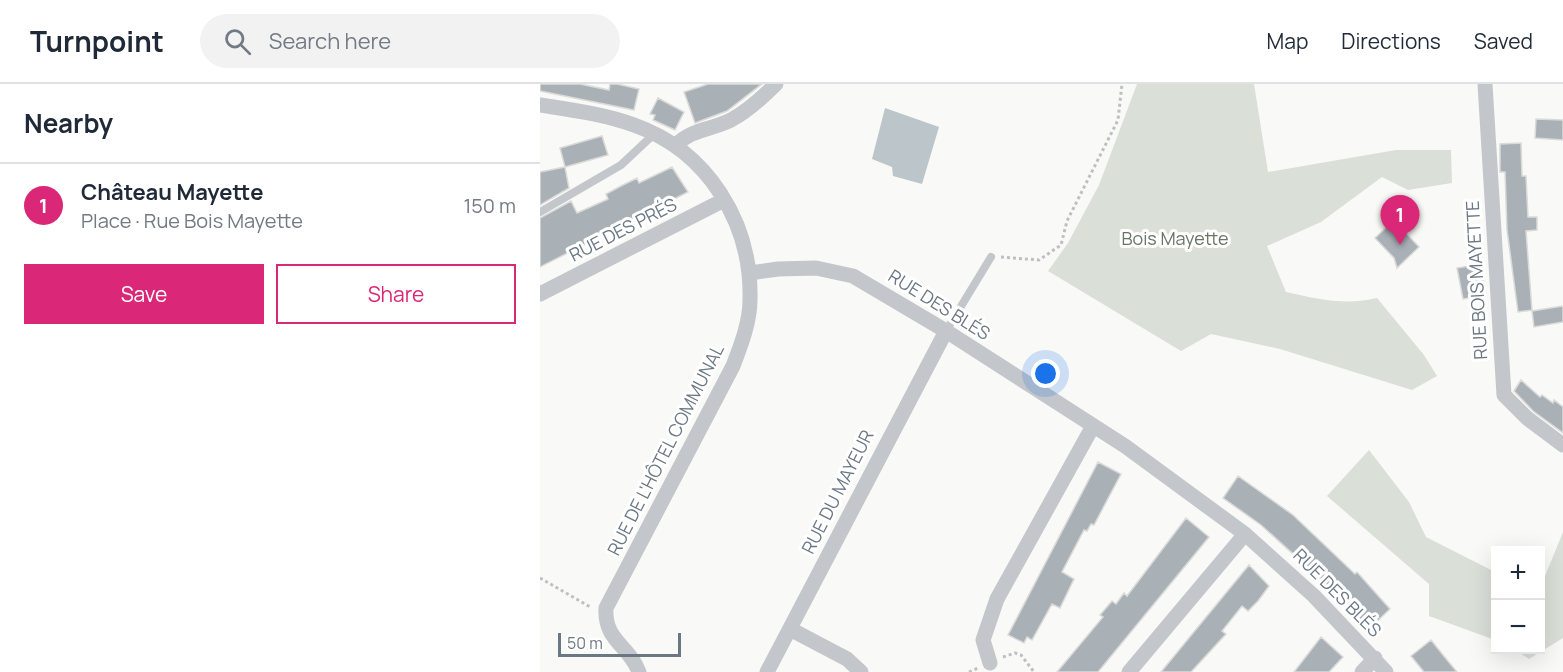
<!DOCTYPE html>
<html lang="en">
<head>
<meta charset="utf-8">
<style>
  body { margin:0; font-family:Manrope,sans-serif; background:#f2f2f3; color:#1f2937 }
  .controls { position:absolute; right:18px; bottom:18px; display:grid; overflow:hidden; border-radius:0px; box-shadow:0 6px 24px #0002 }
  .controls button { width:54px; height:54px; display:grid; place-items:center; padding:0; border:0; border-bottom:2px solid #e0e1e3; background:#fff; color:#1f2937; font:30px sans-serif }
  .scale { position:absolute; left:18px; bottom:15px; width:123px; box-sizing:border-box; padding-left:6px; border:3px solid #6b7884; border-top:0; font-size:16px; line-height:21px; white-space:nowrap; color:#6b7884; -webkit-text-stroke:4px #fff; paint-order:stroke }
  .you { position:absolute; left:506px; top:290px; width:21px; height:21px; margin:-15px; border:4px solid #fff; border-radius:50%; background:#1a73e8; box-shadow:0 0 0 9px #1a73e833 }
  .badge { display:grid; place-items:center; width:39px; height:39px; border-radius:50%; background:#db2777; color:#fff; font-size:20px; font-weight:700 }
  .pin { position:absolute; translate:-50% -50px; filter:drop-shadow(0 2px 3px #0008) }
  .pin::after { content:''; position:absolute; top:32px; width:21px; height:18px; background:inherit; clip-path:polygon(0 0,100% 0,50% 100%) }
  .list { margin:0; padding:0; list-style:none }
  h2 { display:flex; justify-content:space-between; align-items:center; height:78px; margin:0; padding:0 24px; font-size:26px }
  h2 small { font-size:20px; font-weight:400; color:#747a83 }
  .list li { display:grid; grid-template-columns:39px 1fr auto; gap:18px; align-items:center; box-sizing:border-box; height:84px; padding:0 24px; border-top:2px solid #e0e1e3 }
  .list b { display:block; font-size:22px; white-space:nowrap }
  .list p { margin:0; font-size:20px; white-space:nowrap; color:#747a83 }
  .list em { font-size:20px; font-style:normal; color:#747a83 }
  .actions { display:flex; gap:12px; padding:18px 24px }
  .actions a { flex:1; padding:14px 0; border:2px solid #db2777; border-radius:0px; text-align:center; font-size:21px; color:#db2777 }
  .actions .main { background:#db2777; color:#fff }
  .icon { flex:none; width:33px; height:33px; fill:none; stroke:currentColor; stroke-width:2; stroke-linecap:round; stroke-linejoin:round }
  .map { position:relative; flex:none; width:1023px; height:588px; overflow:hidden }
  header { display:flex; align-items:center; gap:36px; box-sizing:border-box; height:84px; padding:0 30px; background:#fff; border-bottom:2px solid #e0e1e3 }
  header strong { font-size:28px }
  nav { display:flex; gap:33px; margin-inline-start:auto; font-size:21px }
  .search { width:420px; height:54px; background:#f2f2f3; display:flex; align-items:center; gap:15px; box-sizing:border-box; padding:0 21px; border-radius:33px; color:#747a83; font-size:22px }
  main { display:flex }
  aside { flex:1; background:#fff }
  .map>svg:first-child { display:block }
  .green { fill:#dadfd8 }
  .water { fill:#bcc5c9 }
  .building { fill:#aab1b6; stroke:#dadbd9; stroke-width:1.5 }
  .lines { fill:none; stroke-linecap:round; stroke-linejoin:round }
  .path { stroke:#bdbfc2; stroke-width:3; stroke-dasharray:3 3; stroke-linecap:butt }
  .lane { stroke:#c3c6ca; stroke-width:8 }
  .street { stroke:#c3c6ca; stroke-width:15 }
  .labels { text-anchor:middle; stroke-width:6; stroke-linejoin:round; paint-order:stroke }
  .street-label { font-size:18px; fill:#6b7884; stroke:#fff }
  .park-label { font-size:18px; fill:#677765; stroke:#fff }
</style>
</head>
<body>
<header>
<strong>Turnpoint</strong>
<div class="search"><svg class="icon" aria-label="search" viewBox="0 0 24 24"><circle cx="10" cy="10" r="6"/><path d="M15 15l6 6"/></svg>Search here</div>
<nav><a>Map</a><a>Directions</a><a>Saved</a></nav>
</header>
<main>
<aside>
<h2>Nearby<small></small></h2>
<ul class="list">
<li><span class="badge">1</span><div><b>Château Mayette</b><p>Place · Rue Bois Mayette</p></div><em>150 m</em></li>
</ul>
<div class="actions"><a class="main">Save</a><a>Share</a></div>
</aside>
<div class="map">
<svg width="1023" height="588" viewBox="0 0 1023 588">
  <rect width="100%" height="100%" fill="#f9f9f7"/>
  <path class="green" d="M597,0H714L728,88L856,66H911L912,99L868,106L842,93L781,138L727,162L746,208C778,215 805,222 837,214L884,271L897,292L872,306L740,265L671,250L641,267L508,187L528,159L559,101Z
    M829,366L869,418L886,453L955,488V556L889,532V500L787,412Z
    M1023,448V554L989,575L975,566H1000L1001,502Z"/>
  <path class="water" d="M345,24L399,43L382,100L353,92L352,83L332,75Z"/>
  <path class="building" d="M0,0H40L69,6L70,0H77L99,5L94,26L0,7Z
    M168,0H222L187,27L155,39L144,8Z
    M118,14L144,28L135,46L113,36L115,31L110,30Z
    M996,35L1023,36V56L995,54Z
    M62,52L68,71L25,83L20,64Z
    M981,59L982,92H986L988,133H997V146L986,147L992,226L978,228L967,146L965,88H960V60Z
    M25,83L29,104L0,121V88Z
    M132,83L148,108L0,183V134L31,117L37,129L68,115L66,110L81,102L97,94L99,99Z
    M854,136L879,163L857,184L854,174L835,154Z
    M941,180L946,211L923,215L917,184Z
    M1023,222V238L994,243L992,227Z
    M981,296L1000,313L1002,311L1013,319L1014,316L1023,323V349L993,327L974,307Z
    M558,378L581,390L554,441L551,440L547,447L544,446L522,488L534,495L520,524L512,520L492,556L487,553L484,559L468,551Z
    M698,392L753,431L815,490L817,488L850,525L828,546L783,497L721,441L683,414Z
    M646,434L669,453L558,588H517L563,533L560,531L572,517L576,520L584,509L587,512Z
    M709,481L729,502L718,517L708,527L702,522L682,547L686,550L651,588H621Z
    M781,553L803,573L789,588H754Z
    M891,556L903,571L917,588H884L871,572Z"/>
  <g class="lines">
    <path class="path" d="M461,173L499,176L521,161L527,137L578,36L582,0
      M0,494L52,524
      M463,573L475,569L481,571L494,588
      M429,588L438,584"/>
    <path class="lane" d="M0,128L81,81L114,50
      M406,247L451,173"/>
    <path class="street" d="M945,0L964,311L987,334L1023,361
      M0,21C32,26 64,30 94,41C168,67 212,139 210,216C210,238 201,261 193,282L66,524C64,557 89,561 99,588
      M135,62C151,45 171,46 191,36C209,26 222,14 236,0
      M210,189L238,185L276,184L313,192L406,247L585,362L705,450L774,512L846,588
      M0,210L184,116
      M250,545L307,575L321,588
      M450,579L443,556L457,515L553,342
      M227,588L406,247
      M589,588L705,450
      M822,588L835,574"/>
  </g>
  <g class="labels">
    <g class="street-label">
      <text transform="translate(83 146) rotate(-27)" y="6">RUE DES PRÉS</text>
      <text transform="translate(937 196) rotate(-93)" y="6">RUE BOIS MAYETTE</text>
      <text transform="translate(399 221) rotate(32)" y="6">RUE DES BLÉS</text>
      <text transform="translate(126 366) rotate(-63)" y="6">RUE DE L'HÔTEL COMMUNAL</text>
      <text transform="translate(298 408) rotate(-63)" y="6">RUE DU MAYEUR</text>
      <text transform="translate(797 509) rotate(45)" y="6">RUE DES BLÉS</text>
    </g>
    <g class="park-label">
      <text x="635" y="161">Bois Mayette</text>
    </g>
  </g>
</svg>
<div class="controls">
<button>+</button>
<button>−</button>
</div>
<div class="scale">50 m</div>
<div class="you"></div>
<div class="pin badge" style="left:860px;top:161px">1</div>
</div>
</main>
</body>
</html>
